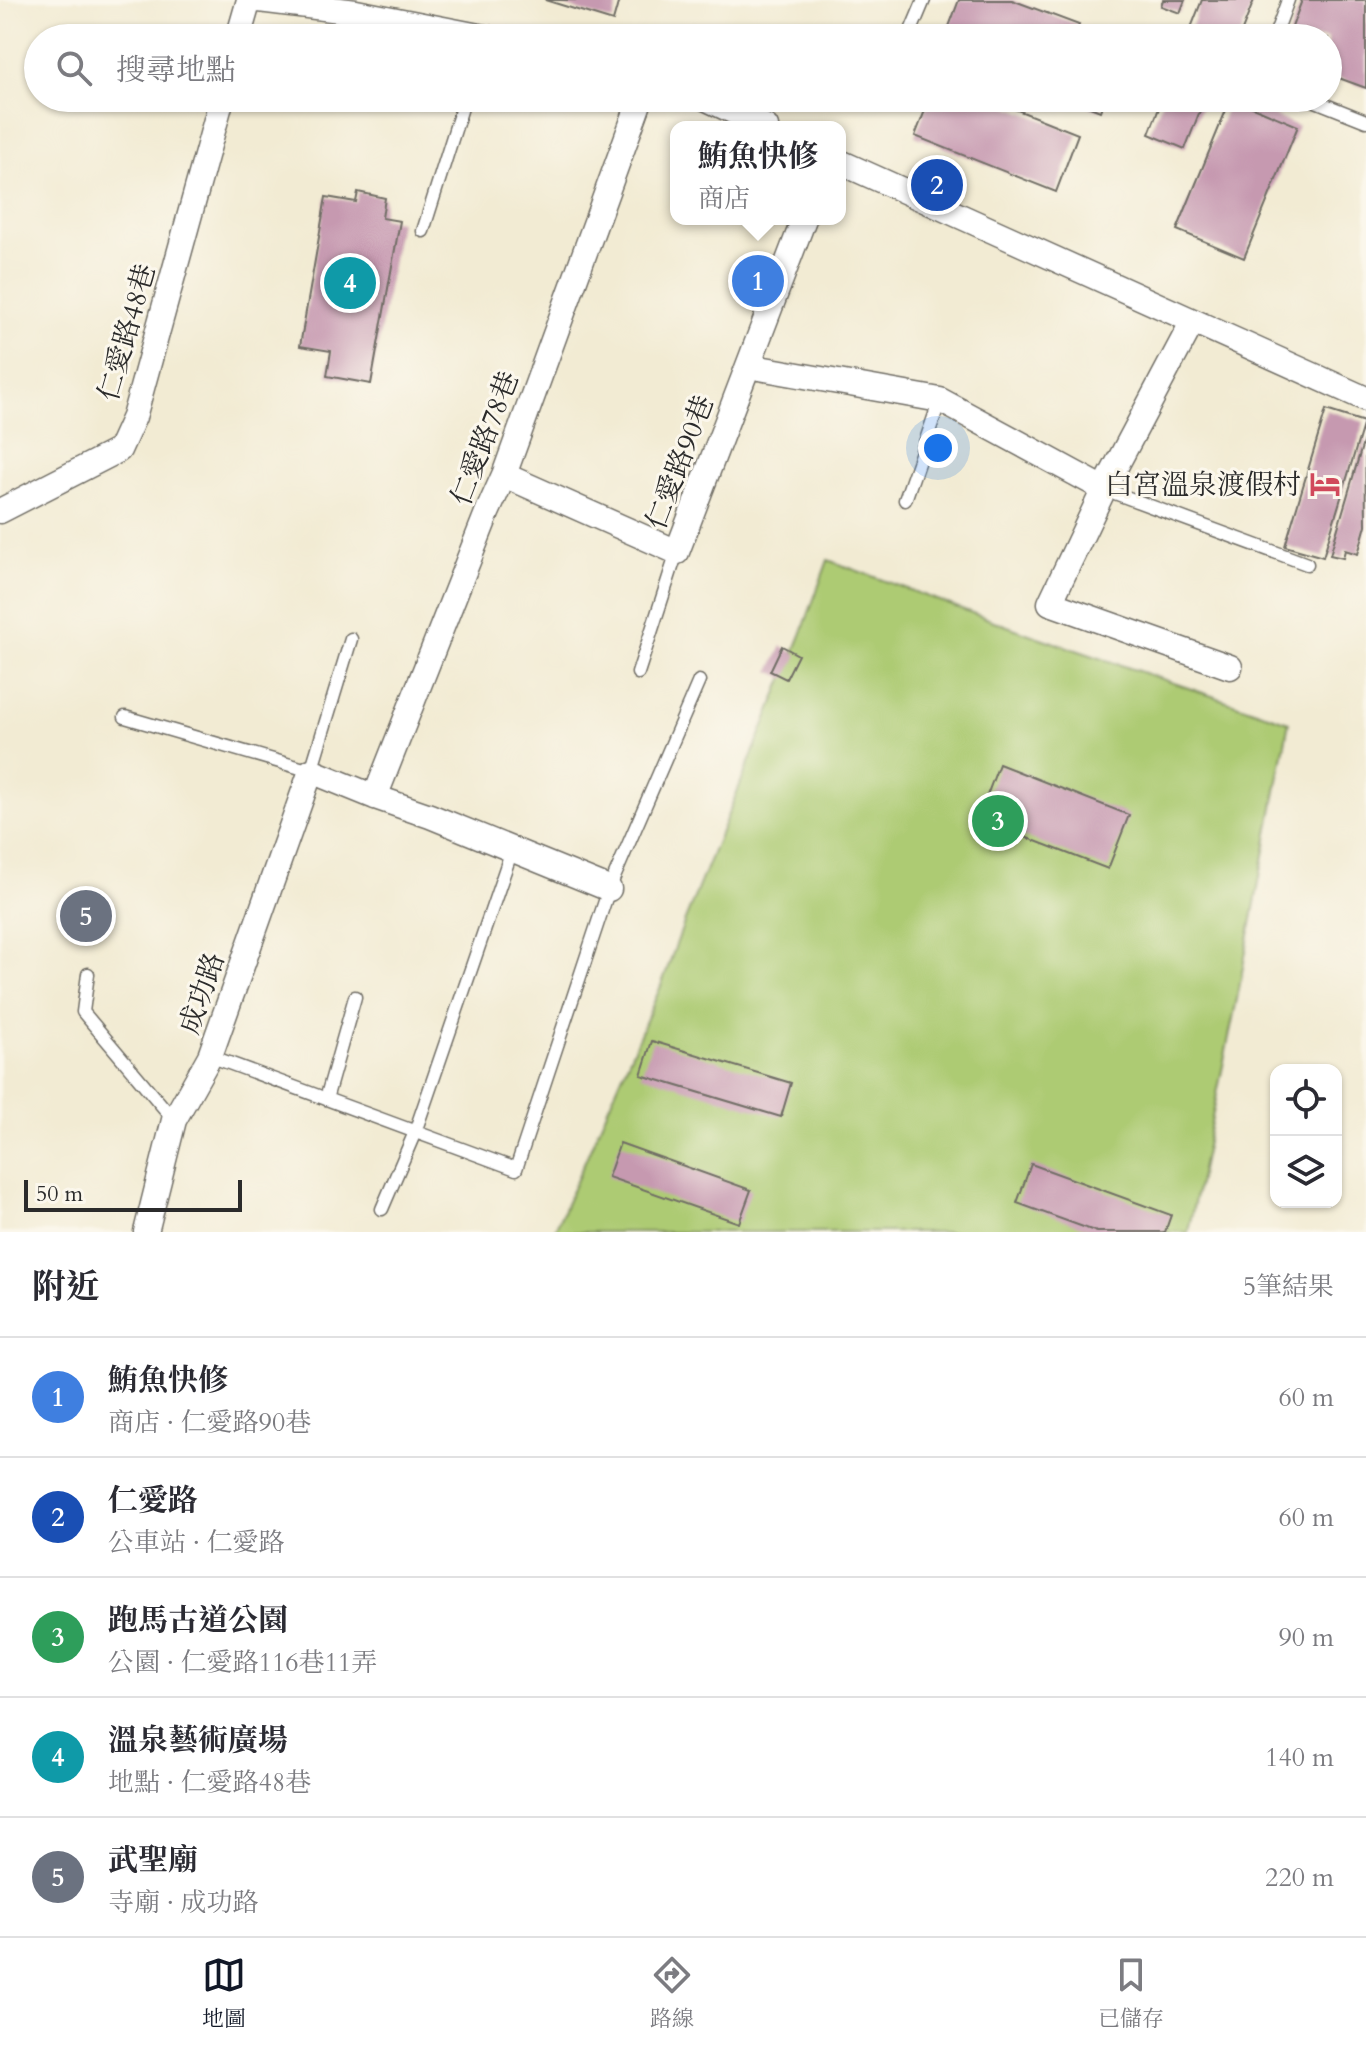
<!DOCTYPE html>
<html lang="zh-TW">
<head>
<meta charset="utf-8">
<style>
  body { margin:0; font-family:Cardo,"Noto Serif TC",serif; background:#f2f2f3; color:#2b2b33 }
  .controls { position:absolute; right:24px; bottom:24px; display:grid; overflow:hidden; border-radius:16px; box-shadow:0 2px 6px #0004 }
  .controls button { width:72px; height:72px; display:grid; place-items:center; padding:0; border:0; border-bottom:2px solid #e1e1e2; background:#fff; color:#2b2b33; font:40px sans-serif }
  .scale { position:absolute; left:24px; bottom:20px; width:218px; box-sizing:border-box; padding-left:8px; border:4px solid #2b2b2b; border-top:0; font-size:22px; line-height:28px; white-space:nowrap; color:#2b2b2b; -webkit-text-stroke:6px #fbf7ec; paint-order:stroke }
  .you { position:absolute; left:938px; top:448px; width:28px; height:28px; margin:-20px; border:6px solid #fff; border-radius:50%; background:#1a73e8; box-shadow:0 0 0 12px #1a73e833 }
  .badge { display:grid; place-items:center; width:52px; height:52px; border-radius:50%; background:#111827; color:#fff; font-size:26px; font-weight:700 }
  .pin { position:absolute; translate:-50% -50%; border:4px solid #fff; box-shadow:0 2px 8px #0006 }
  .popup { position:absolute; left:670px; top:121px; width:176px; height:104px; box-sizing:border-box; display:grid; place-content:center; border-radius:16px; background:#fff; filter:drop-shadow(0 2px 6px #0005); font-size:26px; white-space:nowrap; color:#7c7c81 }
  .popup b { font-size:30px; color:#2b2b33 }
  .popup::after { content:''; position:absolute; left:50%; top:100%; margin-left:-16px; border:16px solid transparent; border-top-color:#fff }
  .list { margin:0; padding:0; list-style:none }
  h2 { display:flex; justify-content:space-between; align-items:center; height:104px; margin:0; padding:0 32px; font-size:34px }
  h2 small { font-size:26px; font-weight:400; color:#7c7c81 }
  .list li { display:grid; grid-template-columns:52px 1fr auto; gap:24px; align-items:center; box-sizing:border-box; height:120px; padding:0 32px; border-top:2px solid #e1e1e2 }
  .list b { display:block; font-size:30px; white-space:nowrap }
  .list p { margin:0; font-size:26px; white-space:nowrap; color:#7c7c81 }
  .list em { font-size:26px; font-style:normal; color:#7c7c81 }
  .icon { flex:none; width:44px; height:44px; fill:none; stroke:currentColor; stroke-width:2; stroke-linecap:round; stroke-linejoin:round }
  .map { position:relative; flex:none; width:1366px; height:1232px; overflow:hidden }
  .search { position:absolute; background:#fff; box-shadow:0 2px 6px #0004; left:24px; right:24px; top:24px; height:88px; display:flex; align-items:center; gap:20px; box-sizing:border-box; padding:0 28px; border-radius:44px; color:#7c7c81; font-size:30px }
  .sheet { height:704px; background:#fff }
  nav { display:flex; justify-content:space-around; align-items:center; box-sizing:border-box; height:112px; border-top:2px solid #e1e1e2; background:#fff; font-size:22px; color:#7c7c81 }
  nav a { display:grid; justify-items:center; gap:4px }
  nav .on { color:#111827 }
  .map>svg:first-child { display:block }
  .green { fill:#adcb73; stroke:#6c7b4f; stroke-width:2 }
  .building { fill:#c699b0 }
  .lines { fill:none; stroke-linecap:round; stroke-linejoin:round }
  .service-casing { stroke:#716e66; stroke-width:15 }
  .minor-casing { stroke:#716e66; stroke-width:27 }
  .service { stroke:#fff; stroke-width:12 }
  .minor { stroke:#fff; stroke-width:24 }
  .labels { text-anchor:middle; stroke-width:6; stroke-linejoin:round; paint-order:stroke }
  .street-label { font-size:28px; fill:#2b2b2b; stroke:#fbf7ec }
  .poi-label { font-size:28px; fill:#2b2b2b; stroke:#fbf7ec; text-anchor:end }
</style>
</head>
<body>
<div class="map">
<svg width="1366" height="1232" viewBox="0 0 1366 1232">
  <rect width="100%" height="100%" fill="#fbf7ec"/>
  <filter id="ink" filterUnits="userSpaceOnUse"><feTurbulence type="fractalNoise" baseFrequency=".0125" numOctaves="2"/><feDisplacementMap in="SourceGraphic" scale="16" xChannelSelector="R" yChannelSelector="G"/><feConvolveMatrix kernelMatrix="1 2 1 2 8 2 1 2 1" color-interpolation-filters="sRGB"/></filter>
  <filter id="wash" filterUnits="userSpaceOnUse"><feTurbulence type="fractalNoise" baseFrequency=".006" numOctaves="4" result="noise"/><feDisplacementMap in="SourceGraphic" scale="32" xChannelSelector="R" yChannelSelector="G"/><feGaussianBlur stdDeviation="1.8" result="paint"/><feColorMatrix in="noise" values="0 0 0 0 0 0 0 0 0 0 0 0 0 0 0 0 0 1.4 0 .05"/><feComposite in="paint" operator="in"/></filter>
  <g filter="url(#wash)">
    <rect width="100%" height="100%" fill="#f2ebd3"/>
    <path class="green" d="M828,560L1032,635L1289,722L1237,999L1188,1232H554L661,986L685,920L801,635Z"/>
    <g id="blocks">
      <path class="building" d="M545,0H619L613,21Z
        M959,0H1012L1079,25L1074,38H963L947,32Z
        M1163,0H1185L1180,13L1161,6Z
        M1202,0H1254L1239,38H1187Z
        M1302,0H1366V88L1328,74V38H1288Z
        M930,98H987L1078,134L1056,192L915,136Z
        M1067,98H1105L1100,111Z
        M1163,98H1205L1185,149L1149,134Z
        M1231,98L1298,126L1244,258L1177,230Z
        M358,192L385,198L382,218L400,221L371,384L327,376L331,351L300,346L326,197L356,202Z
        M1326,410L1364,422L1323,557L1285,546Z
        M1365,436L1366,525L1358,554L1345,550L1343,558L1330,555Z
        M782,646L798,655L786,679L770,671Z
        M999,764L1129,815L1108,869L978,819Z
        M652,1041L791,1083L781,1117L641,1075Z
        M620,1143L751,1190L739,1223L608,1177Z
        M1031,1164L1171,1215L1165,1232H1097L1017,1203Z"/>
    </g>
  </g>
  <g filter="url(#ink)">
    <use href="#blocks" fill-opacity="0" stroke="#716e66" stroke-width="2"/>
    <g class="lines">
      <g class="service-casing">
        <path id="service" d="M908,38L924,0
          M1274,38L1288,0
          M1308,98L1366,121
          M423,231L465,98
          M1104,489L1307,564
          M905,500L940,400
          M638,673L677,552
          M125,717L311,771L351,639
          M88,974L83,1012L174,1120
          M210,1056L516,1169L609,889L699,681
          M326,1099L355,997
          M382,1209L415,1132L512,850"/>
      </g>
      <g class="minor-casing">
        <path id="minor" d="M259,0L356,12L489,38
          M238,38L249,0
          M705,98L766,127
          M840,162L1366,399
          M1193,321L1104,489L1050,603L1230,667
          M748,366L940,400L1104,489
          M504,475L677,552L804,219
          M0,511L119,450L134,417L222,98
          M375,797L487,513L504,475L641,98
          M146,1232L174,1120L210,1056L311,771L375,797L430,816L609,889"/>
      </g>
      <use href="#service" class="service"/>
      <use href="#minor" class="minor"/>
    </g>
  </g>
  <defs>
    <g id="hotel-bare" transform="scale(2.4)"><path d="M-6-4.5h1.5V1H6V5H4.5V3h-9V5H-6ZM-4 0a1.8 1.8 0 1 1 3.6 0ZM.5 0V-2.5h3Q6-2.5 6 0Z" fill="#d1495b" stroke="#fbf7ec" stroke-width="2.5" paint-order="stroke"/></g>
  </defs>
  <g fill-rule="evenodd">
    <use href="#hotel-bare" x="1325" y="484"/>
  </g>
  <g class="labels">
    <g class="street-label">
      <text transform="translate(126 332) rotate(-74)" y="10">仁愛路48巷</text>
      <text transform="translate(484 438) rotate(-69)" y="10">仁愛路78巷</text>
      <text transform="translate(679 462) rotate(-69)" y="10">仁愛路90巷</text>
      <text transform="translate(201 993) rotate(-71)" y="10">成功路</text>
    </g>
    <g class="poi-label">
      <text x="1301" y="494">白宮溫泉渡假村</text>
    </g>
  </g>
</svg>
<div class="controls">
<button><svg class="icon" aria-label="locate" viewBox="0 0 24 24"><circle cx="12" cy="12" r="6"/><path d="M12 2v4M12 18v4M2 12h4M18 12h4"/></svg></button>
<button><svg class="icon" aria-label="layers" viewBox="0 0 24 24"><path d="M12 4l9 5-9 5-9-5zM3 14l9 5 9-5"/></svg></button>
</div>
<div class="scale">50 m</div>
<div class="you"></div>
<div class="pin badge" style="left:758px;top:281px;background:#3f7fe0">1</div>
<div class="popup"><b>鮪魚快修</b>商店</div>
<div class="pin badge" style="left:937px;top:185px;background:#1a4fb4">2</div>
<div class="pin badge" style="left:998px;top:821px;background:#2e9e5b">3</div>
<div class="pin badge" style="left:350px;top:283px;background:#0f9aa8">4</div>
<div class="pin badge" style="left:86px;top:916px;background:#6b7280">5</div>
<div class="search"><svg class="icon" aria-label="search" viewBox="0 0 24 24"><circle cx="10" cy="10" r="6"/><path d="M15 15l6 6"/></svg>搜尋地點</div>
</div>
<section class="sheet">
<h2>附近<small>5筆結果</small></h2>
<ul class="list">
<li><span class="badge" style="background:#3f7fe0">1</span><div><b>鮪魚快修</b><p>商店 · 仁愛路90巷</p></div><em>60 m</em></li>
<li><span class="badge" style="background:#1a4fb4">2</span><div><b>仁愛路</b><p>公車站 · 仁愛路</p></div><em>60 m</em></li>
<li><span class="badge" style="background:#2e9e5b">3</span><div><b>跑馬古道公園</b><p>公園 · 仁愛路116巷11弄</p></div><em>90 m</em></li>
<li><span class="badge" style="background:#0f9aa8">4</span><div><b>溫泉藝術廣場</b><p>地點 · 仁愛路48巷</p></div><em>140 m</em></li>
<li><span class="badge" style="background:#6b7280">5</span><div><b>武聖廟</b><p>寺廟 · 成功路</p></div><em>220 m</em></li>
</ul>
</section>
<nav>
<a class="on"><svg class="icon" aria-label="map" viewBox="0 0 24 24"><path d="M3 6l6-2 6 2 6-2v14l-6 2-6-2-6 2zM9 4v14M15 6v14"/></svg>地圖</a>
<a><svg class="icon" aria-label="directions" viewBox="0 0 24 24"><path d="M12 3l9 9-9 9-9-9zM9 14v-3h6M13 9l2 2-2 2"/></svg>路線</a>
<a><svg class="icon" aria-label="saved" viewBox="0 0 24 24"><path d="M7 4h10v16l-5-4-5 4z"/></svg>已儲存</a>
</nav>
</body>
</html>
